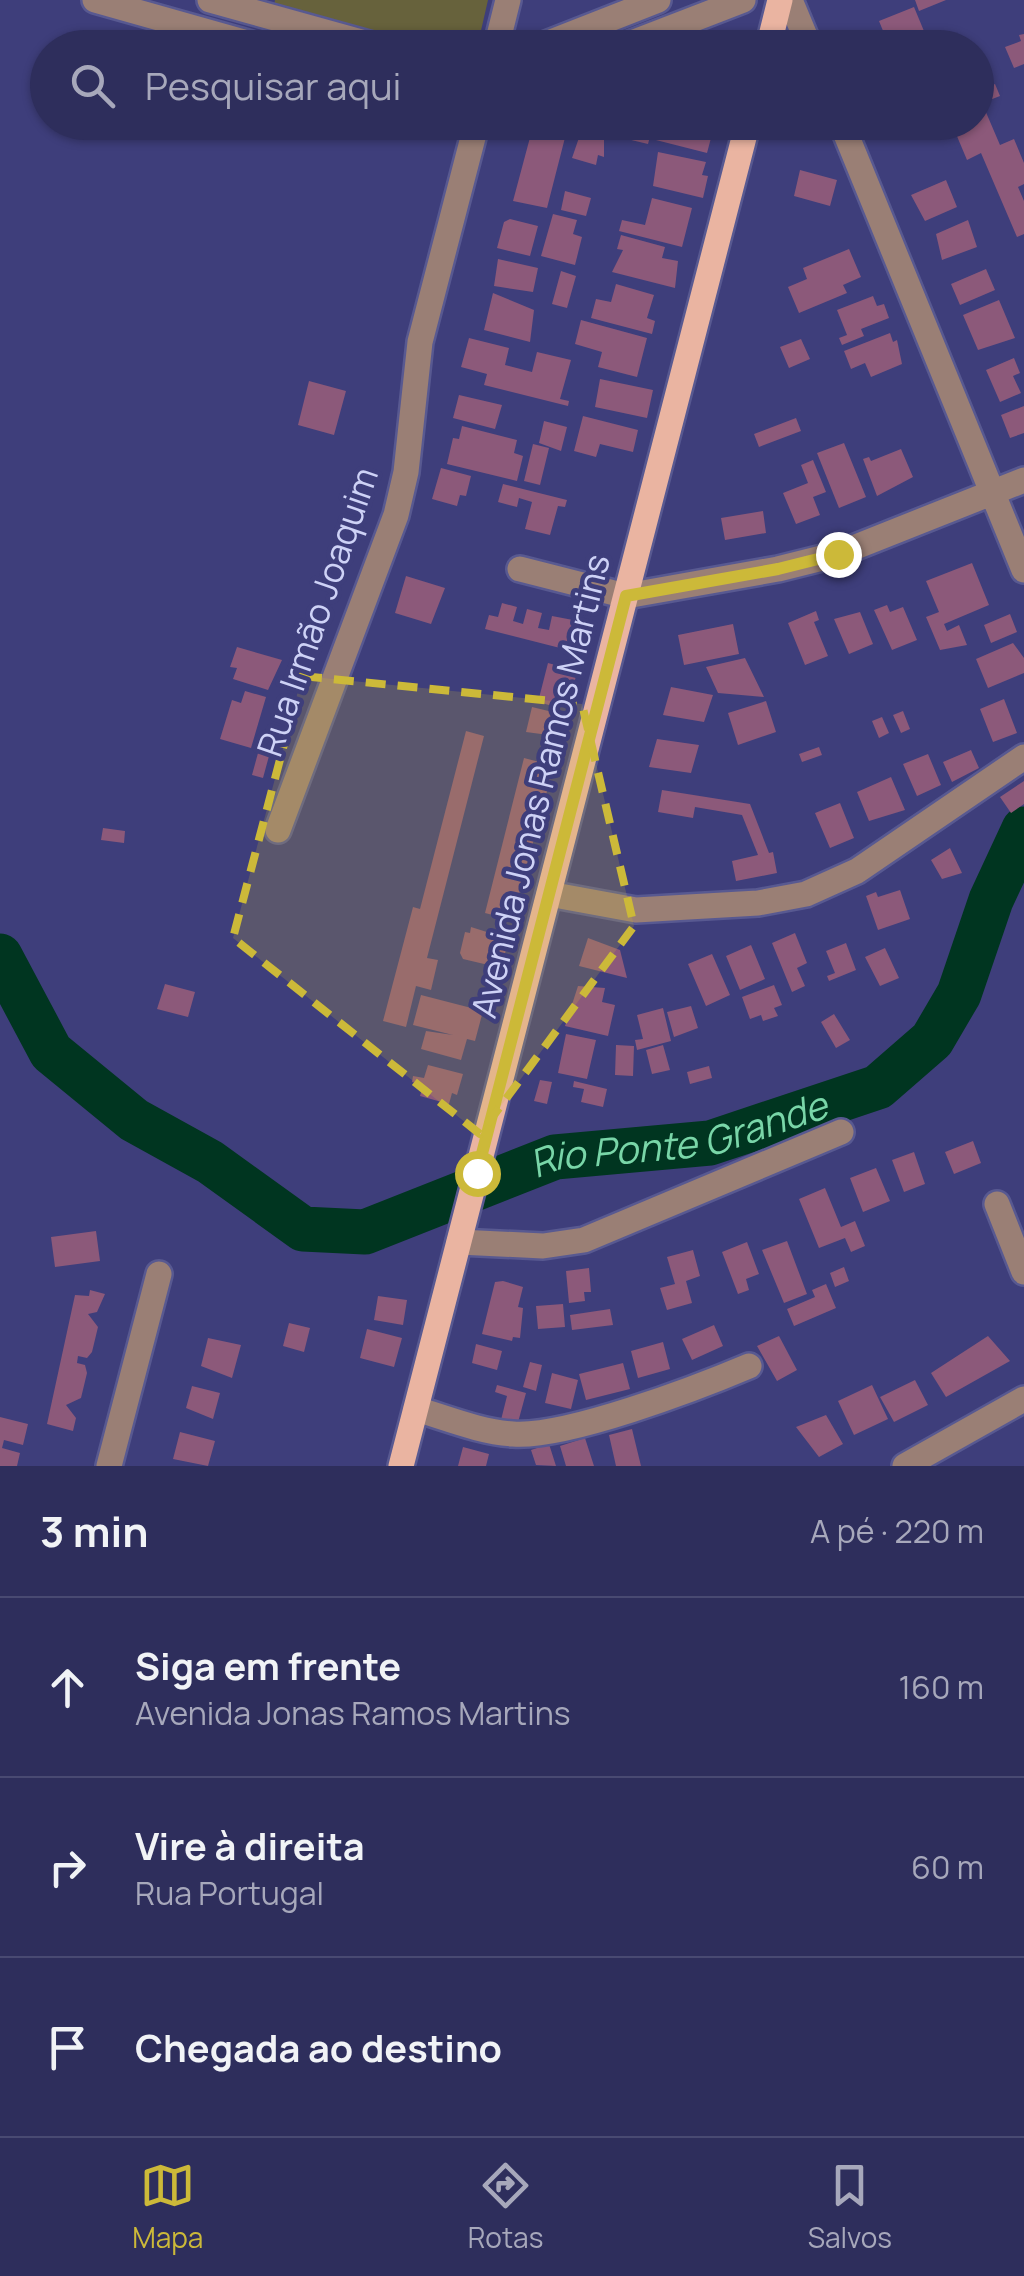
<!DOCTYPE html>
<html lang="pt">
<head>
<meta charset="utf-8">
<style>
  body { margin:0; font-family:Manrope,sans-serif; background:#3a3a65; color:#f1f3f6 }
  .stop { position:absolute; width:30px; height:30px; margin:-22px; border:8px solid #ccb939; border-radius:50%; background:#fff }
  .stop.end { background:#ccb939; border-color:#fff; box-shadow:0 2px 10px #0008 }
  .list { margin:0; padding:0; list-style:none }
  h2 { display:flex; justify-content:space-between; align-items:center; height:130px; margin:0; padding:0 40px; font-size:42px }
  h2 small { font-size:32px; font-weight:400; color:#a7a8bb }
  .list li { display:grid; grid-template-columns:65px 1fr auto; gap:30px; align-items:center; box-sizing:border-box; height:180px; padding:0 40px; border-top:2px solid #494a72 }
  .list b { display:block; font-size:38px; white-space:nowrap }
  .list p { margin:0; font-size:32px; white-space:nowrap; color:#a7a8bb }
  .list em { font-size:32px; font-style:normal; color:#a7a8bb }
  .icon { flex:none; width:55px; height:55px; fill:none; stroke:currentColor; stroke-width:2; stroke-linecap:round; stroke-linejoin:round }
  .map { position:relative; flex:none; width:1024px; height:1466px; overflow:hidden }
  .search { position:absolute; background:#2e2e5c; box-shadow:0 2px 8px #0004; left:30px; right:30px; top:30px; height:110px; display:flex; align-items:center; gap:25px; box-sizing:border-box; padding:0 35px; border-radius:55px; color:#a7a8bb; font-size:38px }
  .sheet { height:670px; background:#2e2e5c }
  nav { display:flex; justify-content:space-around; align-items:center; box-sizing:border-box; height:140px; border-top:2px solid #494a72; background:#2e2e5c; font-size:28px; color:#a7a8bb }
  nav a { display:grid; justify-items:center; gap:5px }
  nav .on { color:#ccb939 }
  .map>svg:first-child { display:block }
  .green { fill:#67623c }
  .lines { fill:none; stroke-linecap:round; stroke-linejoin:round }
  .river { stroke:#003520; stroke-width:45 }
  .building { fill:#8c597a }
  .minor-casing { stroke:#585991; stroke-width:30 }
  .major-casing { stroke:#585991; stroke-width:30 }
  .minor { stroke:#9a7f75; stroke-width:25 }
  .major { stroke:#eab4a1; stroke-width:25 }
  .route { stroke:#ccb939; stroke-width:12 }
  .marked { fill:#ccb939; fill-opacity:0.2; stroke:#ccb939; stroke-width:8; stroke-dasharray:20 12; stroke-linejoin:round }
  .labels { text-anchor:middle; stroke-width:9; stroke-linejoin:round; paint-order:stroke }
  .street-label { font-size:35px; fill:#ced2f6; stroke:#3e3e7b }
  .water-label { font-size:38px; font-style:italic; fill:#79d6a8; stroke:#3e3e7b }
</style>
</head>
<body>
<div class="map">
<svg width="1024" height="1466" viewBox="0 0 1024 1466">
  <rect width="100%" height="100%" fill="#3e3e7b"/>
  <path class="green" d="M275,0H488L477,48L417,47L274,6Z"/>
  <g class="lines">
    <path class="river" id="s1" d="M0,956L51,1052L134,1120L210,1162L303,1229L365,1232L555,1157L710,1143L878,1087L932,1040L959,994L991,900L1024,829"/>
  </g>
  <path class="building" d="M915,0H946L919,11Z
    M914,7L931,48H890L879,21Z
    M1024,34V64L1014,68L1005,47L1021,41L1019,35Z
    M995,84L1000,96L982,103L977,92Z
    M982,103L1000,145L1014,139L1024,163V184L1018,187L1024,201V234L1017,237L981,153L967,160L951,122H976V106Z
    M550,122H569L547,208L513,201L532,130Z
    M632,122L653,125L648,144L627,139Z
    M656,122L715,123L707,153L652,139Z
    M583,126L604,132V157L598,155L596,165L572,158Z
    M658,152L706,162L702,175L708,176L703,198L653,186Z
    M800,170L837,180L830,206L794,196Z
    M946,180L957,207L925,221L911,195Z
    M565,191L591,198L586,216L561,210Z
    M652,198L692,208L682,247L619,231L622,220L645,225Z
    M553,214L577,220L573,234L582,237L575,265L541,256Z
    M510,219L538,226L530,256L497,248L504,222Z
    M968,220L977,247L942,260L936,234Z
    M621,235L665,247L662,258L678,261L675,288L612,272L623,250L617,249Z
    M849,249L861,277L843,285L847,293L799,313L788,287L807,279L803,268Z
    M498,259L538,268L533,292L494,286Z
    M986,269L995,290L960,305L951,284Z
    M561,271L576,276L567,308L552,304Z
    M616,284L654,295L647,318L655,321L652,334L591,318L596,299L611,302Z
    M493,293L534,310L530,342L484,330Z
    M873,296L877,306L884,304L889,318L861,329L864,336L842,345L839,338L847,335L837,310Z
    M999,300L1015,338L978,350L963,315Z
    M581,320L647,338L637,377L598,367L602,352L575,344Z
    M890,333L893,342L897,340L902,364L871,377L865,363L851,369L844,351Z
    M469,338L509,348L505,365L532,372L537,352L571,360L560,399L569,401L568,406L484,385L487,374L461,367Z
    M801,339L810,359L789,368L780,347Z
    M1014,358L1020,373L1013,376L1021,393L1000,402L986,370Z
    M600,379L653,390L647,418L595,407Z
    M309,381L346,391L334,435L298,425Z
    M459,395L502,405L495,429L453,418Z
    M1024,406V433L1010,438L1001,415Z
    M583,416L638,430L633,452L600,444L596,457L574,451Z
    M796,418L801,431L759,447L754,434Z
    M544,421L567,427L561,451L539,443Z
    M462,426L517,440L514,453L523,456L517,481L447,464L453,438L459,439Z
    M844,443L866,497L839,508L817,453Z
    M533,444L549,448L540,485L524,481Z
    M901,449L913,477L877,496L863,459L869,457L871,461Z
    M813,460L826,492L813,497L820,515L796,524L783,493L808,483L801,465Z
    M441,468L471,476L466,496L460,495L457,506L432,499Z
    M503,484L567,500L565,507L558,506L550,535L525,529L532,502L519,498L517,507L498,502Z
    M763,511L766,533L725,540L721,518Z
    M972,563L989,605L944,624L947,631L959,625L967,645L940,650L926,617L939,612L926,581Z
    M406,576L445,588L431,624L395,613Z
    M502,603L517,607L513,621L523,624L527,609L542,613L538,628L549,630L552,616L594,624L588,649L561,643L560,648L485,629L489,615L498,617Z
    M887,605L890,612L903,607L917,640L892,650L874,610Z
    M816,611L819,620L814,622L828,656L805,665L788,623Z
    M860,612L873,644L849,654L834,619Z
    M1010,614L1017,632L991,643L984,625Z
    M733,624L739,654L684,665L678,635Z
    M1013,643L1024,658V673L988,688L976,659Z
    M237,647L282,660L268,690L233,679L237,668L230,667Z
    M745,658L764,697L718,693L706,667Z
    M548,663L577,671L571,698L563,697L560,708L538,702Z
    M671,687L713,695L704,722L663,715Z
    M245,691L266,697L251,748L220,739L232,700L241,703Z
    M1004,699L1017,733L993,742L980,709Z
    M766,701L776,732L738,745L728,713Z
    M532,707L565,715L556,736L526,732Z
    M903,711L910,729L901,733L893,715Z
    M882,717L889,733L879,738L872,721Z
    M466,731L484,736L427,958L438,960L431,990L416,986L406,1027L383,1021L413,907L420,909Z
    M657,739L699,745L691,773L649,767Z
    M819,747L822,755L802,762L799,754Z
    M971,750L979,768L952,782L943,762Z
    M258,753L269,756L263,778L252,775Z
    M928,754L941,785L917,796L903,764Z
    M524,758L551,765L552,773L512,920L485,913Z
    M891,777L905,810L869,821L857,792Z
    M1024,781V804L1011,813L1000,797Z
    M662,790L750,804L769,853L773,852L777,873L736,881L732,861L758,855L742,815L695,807L693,818L658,812Z
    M840,803L854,838L830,848L815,813Z
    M103,828L125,831L124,843L101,840Z
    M950,848L962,873L942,879L931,860Z
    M900,890L910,919L878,930L866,896L876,892L878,897Z
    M471,927L509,939L501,968L463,959L460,953L465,932L470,933Z
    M795,933L807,963L797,968L805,986L792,992L772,943Z
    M588,938L620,950L627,978L579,966Z
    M846,943L856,970L829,981L827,976L835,973L826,951Z
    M751,945L765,979L740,990L726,956Z
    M885,948L899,978L880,986L865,957Z
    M712,954L730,995L706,1006L688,964Z
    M165,984L195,992L188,1017L157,1009Z
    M774,985L782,1005L774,1008L778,1016L763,1021L761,1015L750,1019L742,997Z
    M578,986L605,988L602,1002L615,1005L608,1036L565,1026Z
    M421,995L483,1011L475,1041L467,1039L461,1060L421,1049L426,1031L453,1035L413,1025Z
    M691,1006L698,1028L674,1037L667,1012Z
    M663,1008L671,1041L637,1050L635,1040L643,1039L637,1015Z
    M834,1014L850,1040L836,1048L821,1022Z
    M566,1034L596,1040L587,1079L558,1073Z
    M616,1045L634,1046L633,1076L615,1075Z
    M663,1045L670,1070L652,1074L646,1050Z
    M428,1065L463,1074L457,1095L452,1093L449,1104L420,1096L423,1085L412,1082L413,1076L424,1078Z
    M709,1066L712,1078L690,1084L687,1072Z
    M540,1080L552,1082L547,1104L534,1101Z
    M574,1081L607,1089L603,1107L581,1102L584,1089L573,1087Z
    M973,1141L981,1163L954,1174L945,1152Z
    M914,1152L925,1184L904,1192L892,1160Z
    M876,1168L890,1201L863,1212L850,1178Z
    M825,1188L841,1227L855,1221L865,1246L851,1252L845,1238L819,1248L799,1199Z
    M96,1231L100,1261L55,1267L51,1237Z
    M787,1241L807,1294L784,1303L762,1250Z
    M747,1242L759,1274L746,1279L749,1290L738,1294L722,1252Z
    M693,1250L700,1276L686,1281L692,1303L667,1310L660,1288L675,1284L667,1257Z
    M844,1267L849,1281L835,1287L830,1273Z
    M589,1268L591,1292H584L585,1301L569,1303L566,1271Z
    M503,1281L523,1287L518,1307L523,1308L520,1338L513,1337L512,1341L482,1334L495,1282Z
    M826,1284L836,1308L794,1326L787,1309L815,1297L812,1290Z
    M90,1290L105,1294L97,1312L88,1314L98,1327L92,1352L87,1358L78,1356L77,1363L85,1365L87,1373L81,1398L66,1405L76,1418L73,1431L47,1424L75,1295L89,1296Z
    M378,1296L407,1300L403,1325L374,1320Z
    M563,1304L565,1327L538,1329L536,1306Z
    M610,1309L613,1325L572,1330L570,1315Z
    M289,1323L310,1328L304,1352L283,1346Z
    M714,1325L723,1346L692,1360L682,1339Z
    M367,1329L402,1338L394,1367L360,1358Z
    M779,1336L797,1370L777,1381L757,1346Z
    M988,1336L1010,1361L946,1397L931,1373Z
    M208,1338L241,1345L232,1378L201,1366Z
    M663,1342L670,1369L638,1378L631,1351Z
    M476,1344L502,1351L497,1370L472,1363Z
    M530,1362L542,1365L536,1391L523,1387Z
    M623,1363L630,1389L586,1400L579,1374Z
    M552,1373L578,1380L571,1409L545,1403Z
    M915,1380L928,1405L894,1422L880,1397Z
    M497,1385L526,1393L517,1426L500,1424L507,1396L495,1392Z
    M872,1385L888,1419L854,1435L838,1401Z
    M192,1386L220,1393L213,1419L186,1408Z
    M826,1415L843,1444L819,1457L796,1427Z
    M0,1417L28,1424L23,1445L4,1440L2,1448L20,1453L17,1466H0Z
    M632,1429L641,1466H616L609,1435Z
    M180,1432L215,1441L208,1466L173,1459Z
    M585,1438L594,1466H566L560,1446Z
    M549,1444L556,1466L536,1465L531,1450Z
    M463,1447L489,1454L486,1466H458Z"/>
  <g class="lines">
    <g class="minor-casing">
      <path id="minor" d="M95,0L265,48
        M210,0L383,48
        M790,0L810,48
        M496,48L508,0
        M536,48L658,0
        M619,48L743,0
        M841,122L1024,570
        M520,569L626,596L778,569L838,554L1024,480
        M278,830L396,515L406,472L420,342L477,122
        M549,894L636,910L758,903L806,894L857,871L1024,757
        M997,1204L1024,1272
        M459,1242L543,1246L584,1240L841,1132
        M416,1409C447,1418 480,1432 513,1434C566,1438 697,1388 749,1366
        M109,1466L159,1274
        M905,1466L1024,1399"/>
    </g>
    <g class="major-casing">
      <path id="major" d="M768,48L780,0
        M401,1466L748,122"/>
    </g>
    <use href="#minor" class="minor"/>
    <use href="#major" class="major"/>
  </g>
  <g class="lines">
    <path class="route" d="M477,1173L626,596L778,569L838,554"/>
  </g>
  <path class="marked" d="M302,676L582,704L634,926L480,1134L233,938Z"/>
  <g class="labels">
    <g class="street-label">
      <text transform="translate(318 612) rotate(-71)" y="12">Rua Irmão Joaquim</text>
      <text transform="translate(541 786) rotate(-76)" y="12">Avenida Jonas Ramos Martins</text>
    </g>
    <g class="water-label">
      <text dy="13" stroke="none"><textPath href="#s1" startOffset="810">Rio Ponte Grande</textPath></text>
    </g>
  </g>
</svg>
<div class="stop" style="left:477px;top:1173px"></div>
<div class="stop end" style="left:838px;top:554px"></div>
<div class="search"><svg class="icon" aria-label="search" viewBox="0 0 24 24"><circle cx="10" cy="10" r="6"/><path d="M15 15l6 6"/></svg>Pesquisar aqui</div>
</div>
<section class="sheet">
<h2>3 min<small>A pé · 220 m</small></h2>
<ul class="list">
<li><svg class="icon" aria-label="ahead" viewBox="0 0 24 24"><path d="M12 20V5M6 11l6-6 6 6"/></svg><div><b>Siga em frente</b><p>Avenida Jonas Ramos Martins</p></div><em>160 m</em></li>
<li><svg class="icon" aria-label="right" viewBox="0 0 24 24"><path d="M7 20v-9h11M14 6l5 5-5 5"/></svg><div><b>Vire à direita</b><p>Rua Portugal</p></div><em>60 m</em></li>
<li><svg class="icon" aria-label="arrive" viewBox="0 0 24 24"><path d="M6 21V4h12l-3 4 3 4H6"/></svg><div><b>Chegada ao destino</b></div></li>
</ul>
</section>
<nav>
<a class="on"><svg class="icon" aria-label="map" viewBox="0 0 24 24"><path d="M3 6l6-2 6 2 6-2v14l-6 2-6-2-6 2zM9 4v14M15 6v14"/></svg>Mapa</a>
<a><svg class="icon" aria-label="directions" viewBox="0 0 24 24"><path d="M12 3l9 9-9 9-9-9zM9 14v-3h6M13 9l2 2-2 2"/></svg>Rotas</a>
<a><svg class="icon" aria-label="saved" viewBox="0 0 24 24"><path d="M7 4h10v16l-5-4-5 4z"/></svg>Salvos</a>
</nav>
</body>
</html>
